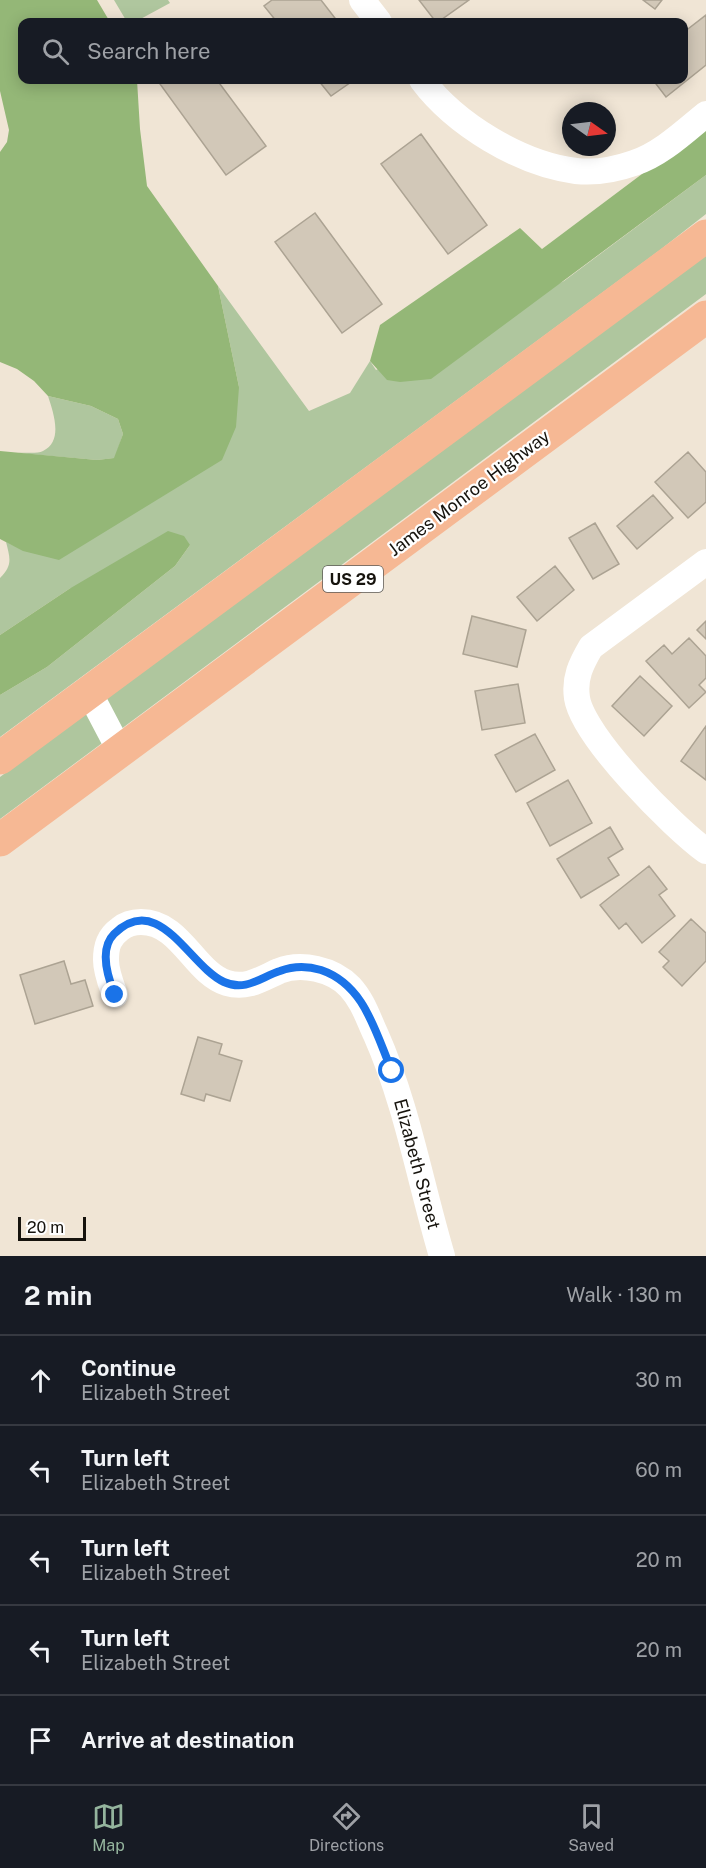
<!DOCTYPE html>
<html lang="en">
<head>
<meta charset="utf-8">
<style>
  body { margin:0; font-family:"Public Sans",sans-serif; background:#242831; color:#f1f3f6 }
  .compass { position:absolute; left:562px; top:102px; width:54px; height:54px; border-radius:50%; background:#171b24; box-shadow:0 3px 15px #0003; rotate:104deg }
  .scale { position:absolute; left:18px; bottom:15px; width:68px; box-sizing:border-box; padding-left:6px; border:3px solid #16130d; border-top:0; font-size:16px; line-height:21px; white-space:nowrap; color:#16130d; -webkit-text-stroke:4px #fff; paint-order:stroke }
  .stop { position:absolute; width:18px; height:18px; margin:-14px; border:4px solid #1a73e8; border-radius:50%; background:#fff }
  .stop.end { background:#1a73e8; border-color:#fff; box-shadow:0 2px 6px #0008 }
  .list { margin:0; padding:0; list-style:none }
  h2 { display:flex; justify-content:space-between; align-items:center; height:78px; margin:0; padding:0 24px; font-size:26px }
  h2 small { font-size:20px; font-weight:400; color:#9ea1a6 }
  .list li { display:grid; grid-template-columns:39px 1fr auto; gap:18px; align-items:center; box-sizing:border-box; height:90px; padding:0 24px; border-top:2px solid #363941 }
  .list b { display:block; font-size:22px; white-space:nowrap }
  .list p { margin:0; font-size:20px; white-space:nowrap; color:#9ea1a6 }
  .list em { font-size:20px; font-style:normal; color:#9ea1a6 }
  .icon { flex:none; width:33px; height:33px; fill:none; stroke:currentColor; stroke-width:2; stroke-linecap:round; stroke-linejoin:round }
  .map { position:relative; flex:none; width:706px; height:1256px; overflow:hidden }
  .search { position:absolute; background:#171b24; box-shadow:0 3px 15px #0003; left:18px; right:18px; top:18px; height:66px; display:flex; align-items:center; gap:15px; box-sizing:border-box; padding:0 21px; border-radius:12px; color:#9ea1a6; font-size:22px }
  .sheet { height:528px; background:#171b24 }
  nav { display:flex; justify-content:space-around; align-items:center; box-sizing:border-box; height:84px; border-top:2px solid #363941; background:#171b24; font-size:16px; color:#9ea1a6 }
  nav a { display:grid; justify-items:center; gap:3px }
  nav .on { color:#94b49d }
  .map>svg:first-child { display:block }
  .green { fill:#afc69e }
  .forest { fill:#94b777 }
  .building { fill:#d2c8b8; stroke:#aca393; stroke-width:1.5 }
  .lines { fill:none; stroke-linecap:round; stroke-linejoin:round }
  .minor { stroke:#fff; stroke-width:26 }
  .highway { stroke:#f6b894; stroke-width:33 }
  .route { stroke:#1a73e8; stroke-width:8 }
  .labels { text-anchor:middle; stroke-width:4.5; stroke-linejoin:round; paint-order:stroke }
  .shield { fill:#fff; stroke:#5c5a56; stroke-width:1.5 }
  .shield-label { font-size:16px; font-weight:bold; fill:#16130d }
  .street-label { font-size:18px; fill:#16130d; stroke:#fff }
</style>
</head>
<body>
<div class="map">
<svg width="706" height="1256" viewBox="0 0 706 1256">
  <rect width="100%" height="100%" fill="#f0e5d5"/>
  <path class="green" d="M114,0H168L170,3L135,22H127Z
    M706,175V214L660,250L0,737V695L47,667L175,566L190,545L69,589L0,635V578C13,565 10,558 6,542L25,551L239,387L218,286L309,411L350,393L370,361L376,370L564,281Z
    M706,253V294L0,819V777Z
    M48,396L91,406L118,419L123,434L115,458L97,460L18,453C26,452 37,454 43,451C64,441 53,412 48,396Z"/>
  <path class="forest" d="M0,0H97L110,22H22V80H137L140,129L147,186L218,286L239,387L236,427L222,460L59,560L23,551L0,539V451L97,460L114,458L123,434L118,419L91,406L48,396L34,381L17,369L0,362V152L7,142L9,130L0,91Z
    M706,126V175L431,379L400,382L387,380L370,361L380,325L520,228L542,249Z
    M168,531L184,536L190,545L175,566L47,667L0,695V635L69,589Z"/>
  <path class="building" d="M272,0H321L338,22H277L264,6Z
    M419,0H469L438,22H436Z
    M643,0H662L655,9Z
    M706,15V65L666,97L653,80H684V32Z
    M166,80H217L266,146L226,175L160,84Z
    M318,80H354L331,96Z
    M421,134L487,225L448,254L381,164Z
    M315,213L382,304L342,333L275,242Z
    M688,452L706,472V502L688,518L655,482Z
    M653,495L673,518L637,549L617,526Z
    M595,523L619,564L593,579L569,538Z
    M555,566L574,590L537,621L517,597Z
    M472,616L526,630L517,667L463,654Z
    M706,621V639L697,630Z
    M689,638L706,656V678L699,685L706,692L689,708L646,661L664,645L672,654Z
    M640,676L672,706L644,736L612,706Z
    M518,684L525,723L482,730L475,691Z
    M706,726V780L681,761Z
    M535,734L555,770L516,792L495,755Z
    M568,780L592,823L550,846L527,803Z
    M610,827L623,849L608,858L619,875L581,898L557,859Z
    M649,866L667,889L659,895L675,916L642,943L626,923L619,929L600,905Z
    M691,919L706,933V961L682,986L663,967L669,961L659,952Z
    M64,961L71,984L85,980L93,1006L35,1024L20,975Z
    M198,1037L222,1044L219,1054L242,1061L230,1101L206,1094L204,1101L181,1094Z"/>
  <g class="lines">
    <path class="minor" d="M362,0L379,22
      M422,80C455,124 520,164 576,171C595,173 617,169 634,163C661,154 684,132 706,114
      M706,562L591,647C581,664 574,678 577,698C583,737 673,827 706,851
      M89,692L120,751
      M115,995C111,984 106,972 106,960C106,946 109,937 120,929C126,924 134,922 141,922C181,922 194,973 227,983C247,989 261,979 279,971C301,962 333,969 350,987C363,1001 368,1018 376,1035C407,1105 420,1182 442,1256"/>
    <path class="highway" d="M0,758L706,236
      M0,840L706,317"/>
  </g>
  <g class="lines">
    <path class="route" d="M115,995C108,978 99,949 114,934C159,890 189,966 224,982C246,992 261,977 280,971C293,966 308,966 321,970C365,985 375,1032 392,1071"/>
  </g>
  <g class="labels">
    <rect class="shield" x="323" y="566" width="60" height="26" rx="4.5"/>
    <g class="shield-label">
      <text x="353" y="585">US 29</text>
    </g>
    <g class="street-label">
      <text transform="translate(469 493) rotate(-37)" y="6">James Monroe Highway</text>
      <text transform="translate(417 1164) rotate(75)" y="6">Elizabeth Street</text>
    </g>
  </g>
</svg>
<svg class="compass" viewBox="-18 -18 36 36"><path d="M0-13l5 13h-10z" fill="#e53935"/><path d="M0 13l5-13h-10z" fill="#9ea1a6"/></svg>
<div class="scale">20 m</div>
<div class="stop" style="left:392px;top:1071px"></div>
<div class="stop end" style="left:115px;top:995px"></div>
<div class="search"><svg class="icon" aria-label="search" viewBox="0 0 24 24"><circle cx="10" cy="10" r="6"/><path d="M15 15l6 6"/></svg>Search here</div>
</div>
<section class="sheet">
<h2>2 min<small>Walk · 130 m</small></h2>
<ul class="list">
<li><svg class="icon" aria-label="ahead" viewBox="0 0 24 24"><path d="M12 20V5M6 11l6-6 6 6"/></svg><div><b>Continue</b><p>Elizabeth Street</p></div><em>30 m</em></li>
<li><svg class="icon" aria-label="left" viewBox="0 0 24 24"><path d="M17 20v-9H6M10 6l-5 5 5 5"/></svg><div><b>Turn left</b><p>Elizabeth Street</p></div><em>60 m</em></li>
<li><svg class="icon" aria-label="left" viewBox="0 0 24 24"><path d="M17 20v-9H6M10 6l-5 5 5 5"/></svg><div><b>Turn left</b><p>Elizabeth Street</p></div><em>20 m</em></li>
<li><svg class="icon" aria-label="left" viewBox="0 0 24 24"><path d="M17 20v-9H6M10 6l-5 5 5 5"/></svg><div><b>Turn left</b><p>Elizabeth Street</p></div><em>20 m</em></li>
<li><svg class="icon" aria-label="arrive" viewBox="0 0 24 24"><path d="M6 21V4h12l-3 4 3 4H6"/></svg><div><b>Arrive at destination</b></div></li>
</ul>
</section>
<nav>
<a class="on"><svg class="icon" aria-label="map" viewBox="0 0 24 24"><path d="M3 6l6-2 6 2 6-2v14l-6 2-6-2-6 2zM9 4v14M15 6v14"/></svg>Map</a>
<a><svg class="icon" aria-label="directions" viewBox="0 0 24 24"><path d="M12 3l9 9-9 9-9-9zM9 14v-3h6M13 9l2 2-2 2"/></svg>Directions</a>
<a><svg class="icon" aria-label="saved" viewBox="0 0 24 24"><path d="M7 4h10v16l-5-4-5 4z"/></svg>Saved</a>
</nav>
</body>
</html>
